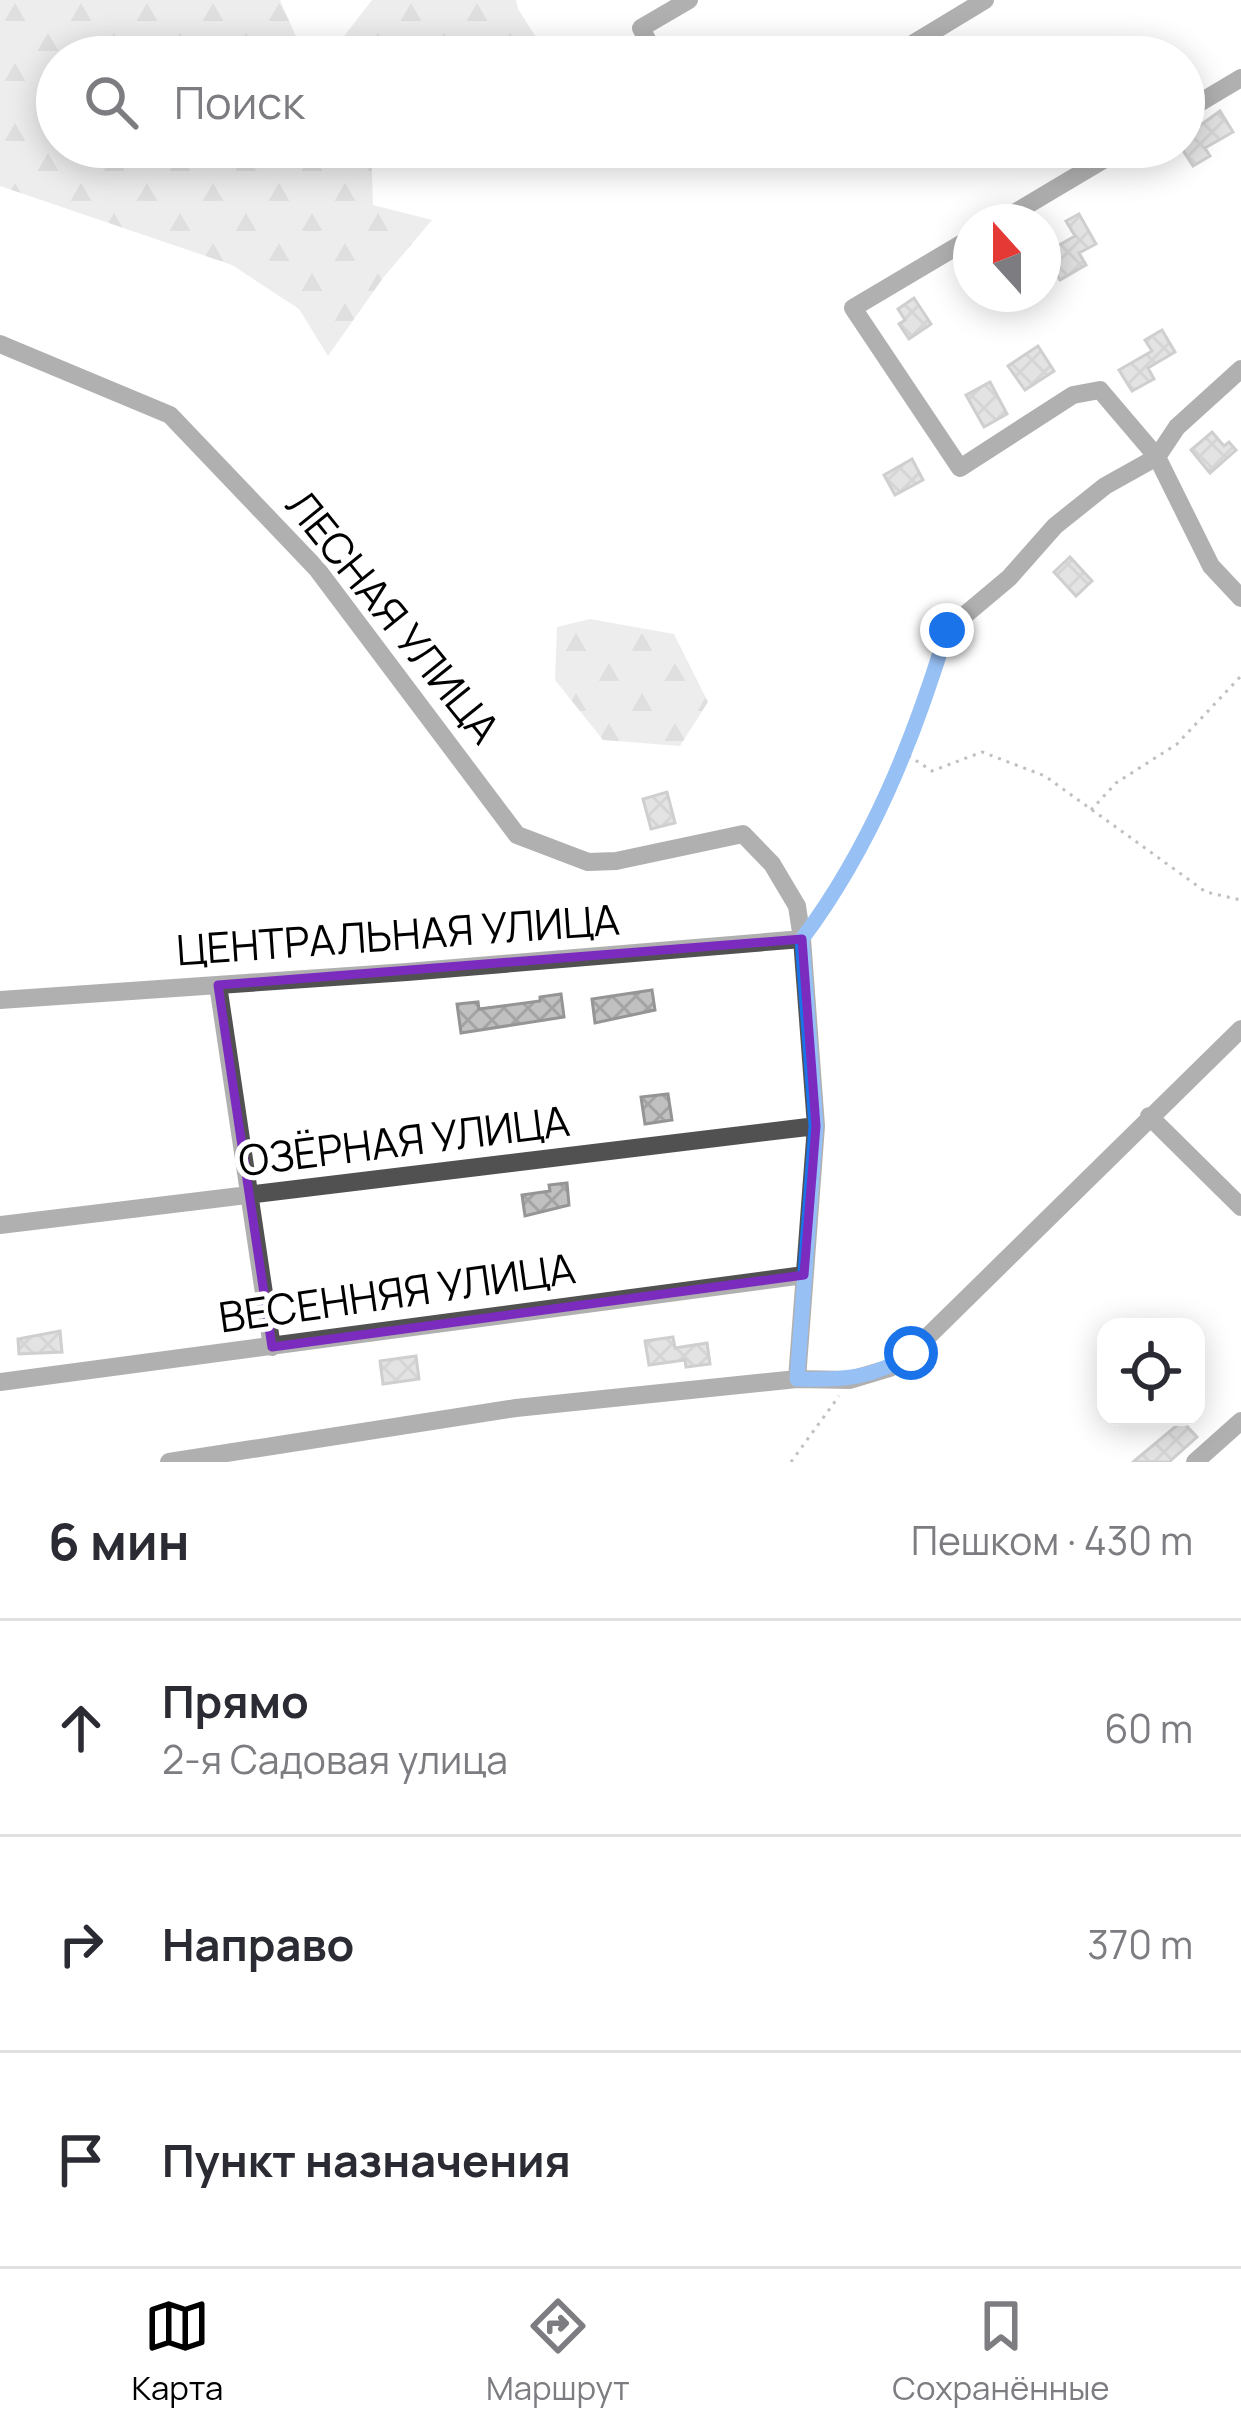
<!DOCTYPE html>
<html lang="ru">
<head>
<meta charset="utf-8">
<style>
  body { margin:0; font-family:Manrope,sans-serif; background:#f7f7f7; color:#2b2b33 }
  .controls { position:absolute; right:36px; bottom:36px; display:grid; overflow:hidden; border-radius:24px; box-shadow:0 6px 30px #0003 }
  .controls button { width:108px; height:108px; display:grid; place-items:center; padding:0; border:0; border-bottom:3px solid #e1e1e2; background:#fff; color:#2b2b33; font:60px sans-serif }
  .compass { position:absolute; left:953px; top:204px; width:108px; height:108px; border-radius:50%; background:#fff; box-shadow:0 6px 30px #0003; rotate:339deg }
  .stop { position:absolute; width:36px; height:36px; margin:-27px; border:9px solid #1a73e8; border-radius:50%; background:#fff }
  .stop.end { background:#1a73e8; border-color:#fff; box-shadow:0 3px 12px #0008 }
  .list { margin:0; padding:0; list-style:none }
  h2 { display:flex; justify-content:space-between; align-items:center; height:156px; margin:0; padding:0 48px; font-size:51px }
  h2 small { font-size:39px; font-weight:400; color:#7c7c81 }
  .list li { display:grid; grid-template-columns:78px 1fr auto; gap:36px; align-items:center; box-sizing:border-box; height:216px; padding:0 48px; border-top:3px solid #e1e1e2 }
  .list b { display:block; font-size:45px; white-space:nowrap }
  .list p { margin:0; font-size:39px; white-space:nowrap; color:#7c7c81 }
  .list em { font-size:39px; font-style:normal; color:#7c7c81 }
  .icon { flex:none; width:66px; height:66px; fill:none; stroke:currentColor; stroke-width:2; stroke-linecap:round; stroke-linejoin:round }
  .map { position:relative; flex:none; width:1241px; height:1462px; overflow:hidden }
  .search { position:absolute; background:#fff; box-shadow:0 6px 30px #0003; left:36px; right:36px; top:36px; height:132px; display:flex; align-items:center; gap:30px; box-sizing:border-box; padding:0 42px; border-radius:66px; color:#7c7c81; font-size:45px }
  .sheet { height:804px; background:#fff }
  nav { display:flex; justify-content:space-around; align-items:center; box-sizing:border-box; height:168px; border-top:3px solid #e1e1e2; background:#fff; font-size:33px; color:#7c7c81 }
  nav a { display:grid; justify-items:center; gap:6px }
  nav .on { color:#000 }
  .map>svg:first-child { display:block }
  .forest { fill:url(#forest-firs) }
  .building { fill:url(#building-cross-hatch); stroke:#959595; stroke-width:3 }
  .lines { fill:none; stroke-linecap:round; stroke-linejoin:round }
  .path { stroke:#737373; stroke-width:3; stroke-dasharray:3 6; stroke-linecap:butt }
  .minor { stroke:#515151; stroke-width:18 }
  .route { stroke:#1a73e8; stroke-width:15 }
  .marked { fill:none; stroke:#7b2cbf; stroke-width:9; stroke-linejoin:round }
  .labels { text-anchor:middle; stroke-width:10; stroke-linejoin:round; paint-order:stroke }
  .street-label { font-size:42px; fill:#000; stroke:#fff }
</style>
</head>
<body>
<div class="map">
<svg width="1241" height="1462" viewBox="0 0 1241 1462">
  <defs>
    <pattern id="forest-firs" width="22" height="20" patternUnits="userSpaceOnUse" patternTransform="scale(3)"><rect width="22" height="20" fill="#d8d8d8"/><path d="M5 1l3.5 6h-7zM16 11l3.5 6h-7z" fill="#b8b8b8"/></pattern>
    <pattern id="building-cross-hatch" width="8" height="8" patternUnits="userSpaceOnUse" patternTransform="scale(3)"><rect width="8" height="8" fill="#c0c0c0"/><path d="M0 0l8 8M0 8l8-8" fill="none" stroke="#a3a3a3"/></pattern>
  </defs>
  <rect width="100%" height="100%" fill="#fff"/>
  <path class="forest" d="M0,0H280L305,57H57V147H371L373,205L432,220L383,278L328,356L299,309L232,265L0,186Z
    M372,0H516L518,9L549,57H510L500,41L447,57H328Z
    M590,619L674,634L708,702L680,746L603,740L555,680L557,627Z"/>
  <path class="building" d="M1220,111L1233,132L1205,148L1210,156L1193,166L1184,152V137Z
    M1079,214L1096,244L1079,253L1086,265L1060,280L1045,253L1075,236L1066,221Z
    M914,298L931,324L909,339L899,324L905,320L898,309Z
    M1162,330L1175,352L1148,368L1154,379L1132,391L1119,370L1152,351L1145,340Z
    M1038,346L1054,371L1025,390L1008,366Z
    M990,382L1007,414L984,427L966,395Z
    M1212,432L1224,446L1229,442L1236,450L1210,473L1191,450Z
    M912,459L923,480L895,495L884,475Z
    M1070,557L1092,581L1076,596L1054,572Z
    M667,792L675,823L651,829L643,799Z
    M652,990L655,1010L595,1023L592,999Z
    M561,994L564,1017L461,1033L457,1004L478,1002L479,1009L540,1001V997Z
    M668,1094L672,1120L645,1124L641,1097Z
    M567,1183L569,1205L525,1216L522,1195L550,1191L549,1185Z
    M60,1331L62,1352L19,1354L18,1339Z
    M673,1337L675,1348L707,1343L710,1364L686,1367L685,1360L649,1365L645,1341Z
    M416,1356L419,1379L383,1384L380,1361Z
    M1182,1421L1197,1437L1169,1462H1133Z"/>
  <g class="lines">
    <path class="path" d="M907,753L943,643
      M1091,810L1116,783L1177,744L1241,676
      M818,918L830,901L906,754L932,771L982,752L1045,776L1206,892L1241,900
      M791,1462L839,1396"/>
    <path class="minor" d="M656,57L641,28L689,0
      M891,57L985,0
      M1184,112L1241,78
      M704,147L722,152L733,147
      M999,222L1125,147
      M971,238L853,308L960,468L1073,395L1100,390L1157,457L1211,566L1241,598
      M0,344L170,415L317,569L517,835L588,862L616,861L743,834L772,864L797,906L802,939L816,1126L797,1379
      M947,630L1009,578L1055,526L1105,486L1157,457L1177,427L1241,369
      M218,985L272,1347
      M0,1000L407,972L802,939
      M1149,1116L1241,1207
      M0,1225L816,1126
      M0,1382L804,1275
      M169,1462L516,1408L797,1379L850,1380L890,1368L911,1353L1241,1029
      M1195,1462L1241,1421"/>
  </g>
  <g class="lines">
    <path class="route" d="M911,1353C875,1379 841,1380 797,1379L816,1126L802,939C871,847 914,739 947,630"/>
  </g>
  <path d="M0 0H1241V1462H0ZM802,939L816,1126L804,1275L272,1347L218,985Z" fill="#fff" fill-opacity=".55" fill-rule="evenodd"/>
  <path class="marked" d="M802,939L816,1126L804,1275L272,1347L218,985Z"/>
  <g class="labels">
    <g class="street-label">
      <text transform="translate(393 617) rotate(51)" y="15">ЛЕСНАЯ УЛИЦА</text>
      <text transform="translate(398 935) rotate(-4)" y="15">ЦЕНТРАЛЬНАЯ УЛИЦА</text>
      <text transform="translate(404 1141) rotate(-7)" y="15">ОЗЁРНАЯ УЛИЦА</text>
      <text transform="translate(397 1293) rotate(-8)" y="15">ВЕСЕННЯЯ УЛИЦА</text>
    </g>
  </g>
</svg>
<div class="controls">
<button><svg class="icon" aria-label="locate" viewBox="0 0 24 24"><circle cx="12" cy="12" r="6"/><path d="M12 2v4M12 18v4M2 12h4M18 12h4"/></svg></button>
</div>
<svg class="compass" viewBox="-18 -18 36 36"><path d="M0-13l5 13h-10z" fill="#e53935"/><path d="M0 13l5-13h-10z" fill="#7c7c81"/></svg>
<div class="stop" style="left:911px;top:1353px"></div>
<div class="stop end" style="left:947px;top:630px"></div>
<div class="search"><svg class="icon" aria-label="search" viewBox="0 0 24 24"><circle cx="10" cy="10" r="6"/><path d="M15 15l6 6"/></svg>Поиск</div>
</div>
<section class="sheet">
<h2>6 мин<small>Пешком · 430 m</small></h2>
<ul class="list">
<li><svg class="icon" aria-label="ahead" viewBox="0 0 24 24"><path d="M12 20V5M6 11l6-6 6 6"/></svg><div><b>Прямо</b><p>2-я Садовая улица</p></div><em>60 m</em></li>
<li><svg class="icon" aria-label="right" viewBox="0 0 24 24"><path d="M7 20v-9h11M14 6l5 5-5 5"/></svg><div><b>Направо</b></div><em>370 m</em></li>
<li><svg class="icon" aria-label="arrive" viewBox="0 0 24 24"><path d="M6 21V4h12l-3 4 3 4H6"/></svg><div><b>Пункт назначения</b></div></li>
</ul>
</section>
<nav>
<a class="on"><svg class="icon" aria-label="map" viewBox="0 0 24 24"><path d="M3 6l6-2 6 2 6-2v14l-6 2-6-2-6 2zM9 4v14M15 6v14"/></svg>Карта</a>
<a><svg class="icon" aria-label="directions" viewBox="0 0 24 24"><path d="M12 3l9 9-9 9-9-9zM9 14v-3h6M13 9l2 2-2 2"/></svg>Маршрут</a>
<a><svg class="icon" aria-label="saved" viewBox="0 0 24 24"><path d="M7 4h10v16l-5-4-5 4z"/></svg>Сохранённые</a>
</nav>
</body>
</html>
